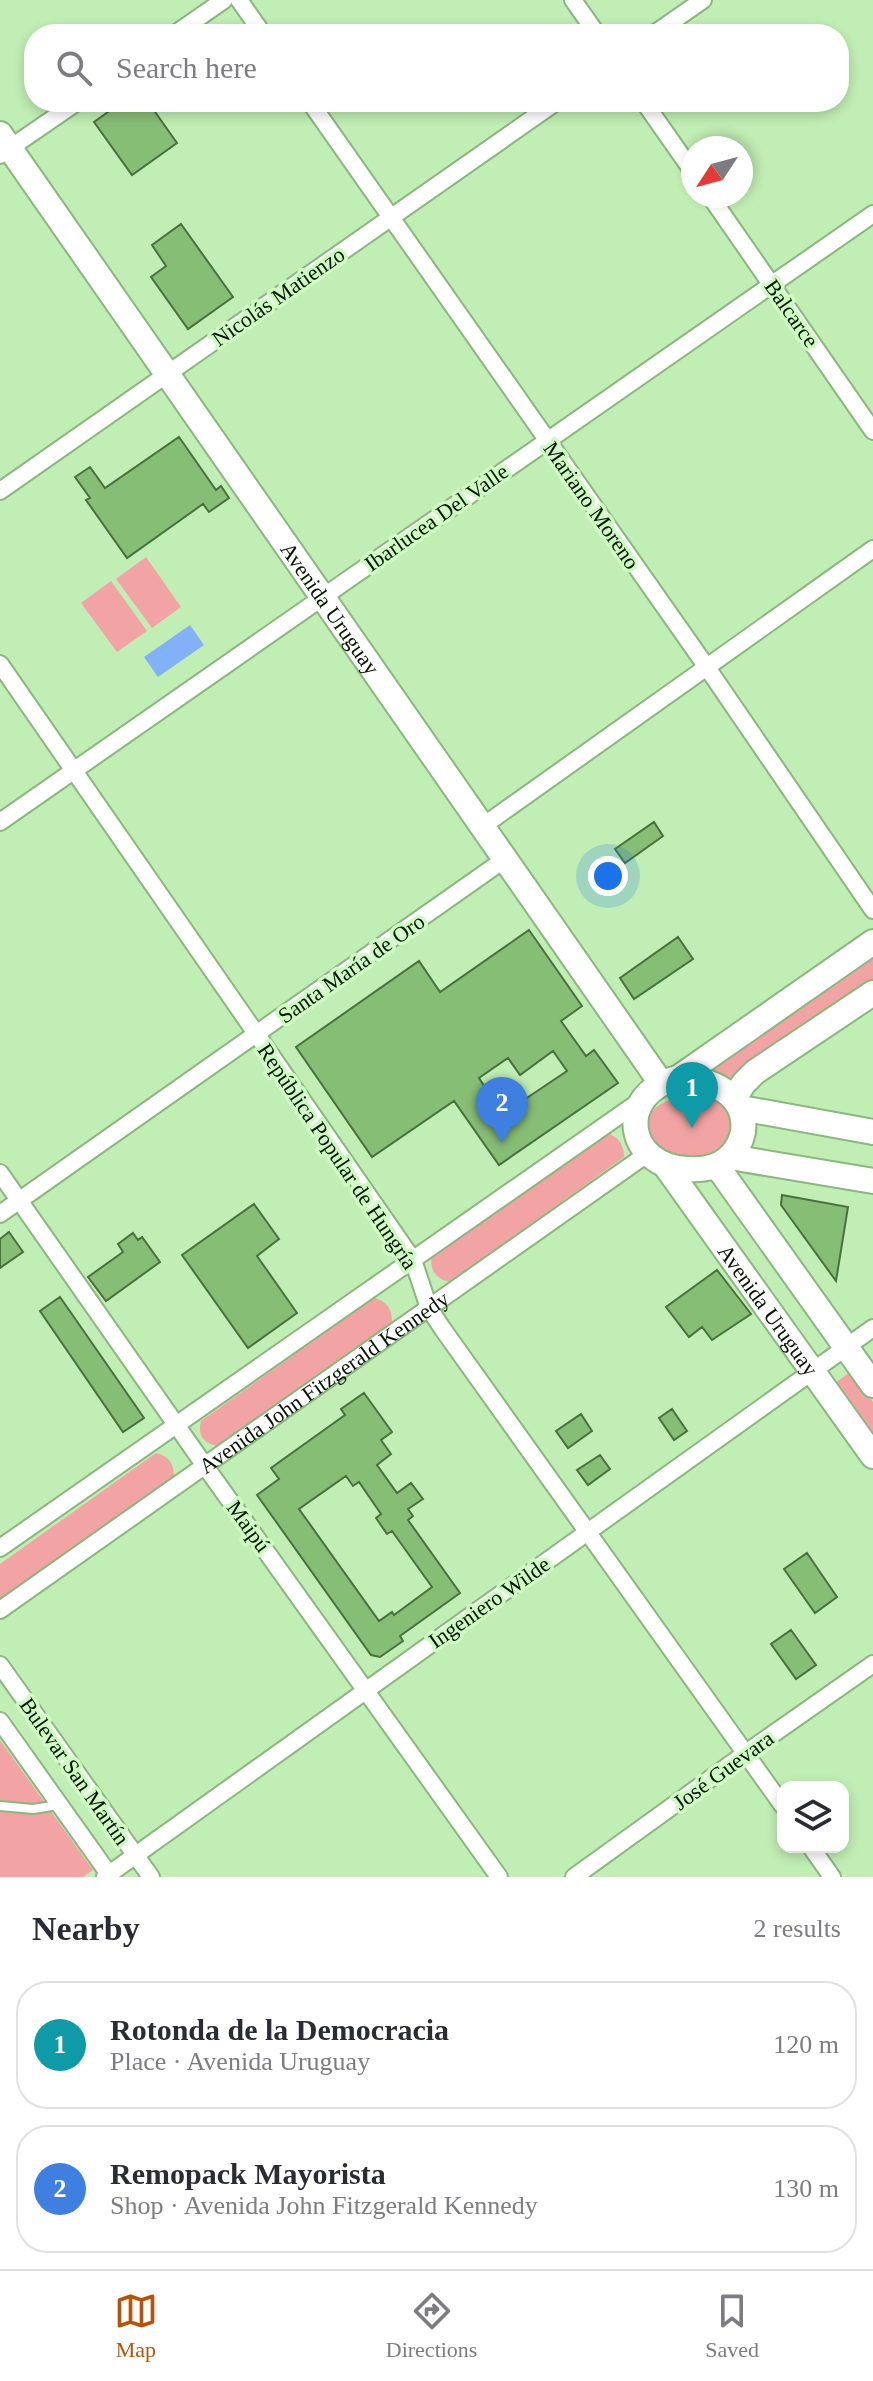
<!DOCTYPE html>
<html lang="en">
<head>
<meta charset="utf-8">
<style>
  body { margin:0; font-family:"Times New Roman",serif; background:#f2f2f3; color:#2b2b33 }
  .controls { position:absolute; right:24px; bottom:24px; display:grid; overflow:hidden; border-radius:16px; box-shadow:0 4px 12px #0003 }
  .controls button { width:72px; height:72px; display:grid; place-items:center; padding:0; border:0; border-bottom:2px solid #e1e1e2; background:#fff; color:#2b2b33; font:40px sans-serif }
  .compass { position:absolute; left:681px; top:136px; width:72px; height:72px; border-radius:50%; background:#fff; box-shadow:0 4px 12px #0003; rotate:234deg }
  .you { position:absolute; left:608px; top:876px; width:28px; height:28px; margin:-20px; border:6px solid #fff; border-radius:50%; background:#1a73e8; box-shadow:0 0 0 12px #1a73e833 }
  .badge { display:grid; place-items:center; width:52px; height:52px; border-radius:50%; background:#b45309; color:#fff; font-size:26px; font-weight:700 }
  .pin { position:absolute; translate:-50% -66px; filter:drop-shadow(0 2px 4px #0008) }
  .pin::after { content:''; position:absolute; top:42px; width:28px; height:24px; background:inherit; clip-path:polygon(0 0,100% 0,50% 100%) }
  .list { margin:0; padding:0; list-style:none }
  h2 { display:flex; justify-content:space-between; align-items:center; height:104px; margin:0; padding:0 32px; font-size:34px }
  h2 small { font-size:26px; font-weight:400; color:#7c7c81 }
  .list li { display:grid; grid-template-columns:52px 1fr auto; gap:24px; align-items:center; box-sizing:border-box; height:128px; margin:0 16px 16px; padding:0 16px; border:2px solid #e1e1e2; border-radius:32px }
  .list b { display:block; font-size:30px; white-space:nowrap }
  .list p { margin:0; font-size:26px; white-space:nowrap; color:#7c7c81 }
  .list em { font-size:26px; font-style:normal; color:#7c7c81 }
  .icon { flex:none; width:44px; height:44px; fill:none; stroke:currentColor; stroke-width:2; stroke-linecap:round; stroke-linejoin:round }
  .map { position:relative; flex:none; width:873px; height:1877px; overflow:hidden }
  .search { position:absolute; background:#fff; box-shadow:0 4px 12px #0003; left:24px; right:24px; top:24px; height:88px; display:flex; align-items:center; gap:20px; box-sizing:border-box; padding:0 28px; border-radius:32px; color:#7c7c81; font-size:30px }
  .sheet { height:392px; background:#fff }
  nav { display:flex; justify-content:space-around; align-items:center; box-sizing:border-box; height:112px; border-top:2px solid #e1e1e2; background:#fff; font-size:22px; color:#7c7c81 }
  nav a { display:grid; justify-items:center; gap:4px }
  nav .on { color:#b45309 }
  .map>svg:first-child { display:block }
  .green { fill:#f2a4a4 }
  .water { fill:#83b1f8 }
  .building { fill:#87be76; stroke:#49713d; stroke-width:2; fill-rule:evenodd }
  .lines { fill:none; stroke-linecap:round; stroke-linejoin:round }
  .lane-casing { stroke:#8bb67f; stroke-width:12 }
  .street-casing { stroke:#8bb67f; stroke-width:20 }
  .secondary-casing { stroke:#8bb67f; stroke-width:28 }
  .lane { stroke:#fff; stroke-width:8 }
  .street { stroke:#fff; stroke-width:16 }
  .secondary { stroke:#fff; stroke-width:24 }
  .labels { text-anchor:middle; stroke-width:7; stroke-linejoin:round; paint-order:stroke }
  .street-label { font-size:22px; fill:#051402; stroke:#cefbc1 }
</style>
</head>
<body>
<div class="map">
<svg width="873" height="1877" viewBox="0 0 873 1877">
  <rect width="100%" height="100%" fill="#c1eeb4"/>
  <path class="green" d="M146,557L181,607L152,628L116,579Z
    M111,581L147,631L117,652L81,603Z
    M873,954V983L731,1084L706,1072Z
    M691,1096C725,1098 733,1108 731,1141C704,1162 697,1158 664,1154C660,1149 655,1144 652,1139C636,1109 669,1097 691,1096Z
    M606,1133C618,1136 624,1144 624,1157L450,1282C436,1279 429,1270 432,1256Z
    M374,1298C387,1301 392,1309 392,1322L218,1446C204,1444 197,1435 201,1421Z
    M849,1373L853,1374L873,1402V1445L835,1383Z
    M156,1453C169,1456 174,1464 174,1477L0,1602V1564Z
    M0,1740L93,1870L83,1877H0Z"/>
  <path class="water" d="M190,625L204,645L158,677L144,657Z"/>
  <path class="building" d="M122,102H148L177,143L132,175L94,122Z
    M181,224L233,297L188,329L151,277L166,266L152,245Z
    M179,437L216,490L221,486L229,498L209,512L203,504L127,558L86,500L90,498L75,477L90,467L105,488Z
    M654,822L663,836L625,863L615,849Z
    M529,930L582,1006L561,1021L586,1056L594,1050L618,1083L499,1165L454,1101L372,1157L296,1047L419,961L440,992ZM553,1051L567,1071L503,1114L479,1078L508,1058L520,1075Z
    M678,937L693,959L634,999L620,978Z
    M782,1195L848,1207L836,1281L781,1205Z
    M254,1204L279,1239L257,1256L297,1313L248,1348L182,1255Z
    M9,1232L23,1252L0,1268V1239Z
    M133,1233L138,1240L142,1237L160,1262L106,1301L88,1277L123,1252L118,1244Z
    M717,1270L751,1314L712,1340L702,1327L689,1337L666,1307Z
    M60,1297L144,1418L123,1432L40,1311Z
    M364,1393L392,1432L381,1440L391,1454L377,1465L397,1493L411,1483L423,1499L408,1509L413,1516L408,1520L460,1593L400,1636L403,1641L380,1657L371,1655L257,1495L279,1479L271,1468L345,1415L341,1409ZM346,1476L353,1486L359,1482L381,1514L376,1518L387,1534L392,1531L432,1587L394,1615L392,1612L379,1621L299,1509Z
    M672,1409L687,1431L674,1440L659,1418Z
    M581,1414L592,1431L568,1448L556,1431Z
    M600,1455L610,1469L588,1485L577,1470Z
    M807,1553L837,1597L815,1613L784,1569Z
    M791,1630L816,1665L796,1679L771,1644Z"/>
  <g class="lines">
    <g class="lane-casing">
      <path id="lane" d="M0,1806L33,1809L58,1805"/>
    </g>
    <g class="street-casing">
      <g id="street">
        <path d="M239,0L263,34"/>
        <path d="M573,0L597,34"/>
        <path d="M175,34L224,0"/>
        <path d="M654,34L703,0"/>
        <path d="M310,102L706,666L873,910"/>
        <path d="M644,102L693,172"/>
        <path d="M0,155L77,102"/>
        <path d="M710,196L873,431"/>
        <path d="M0,491L556,102"/>
        <path d="M0,664L413,1260L429,1308L442,1328L783,1806"/>
        <path d="M0,822L873,214"/>
        <path d="M483,826L873,549"/>
        <path d="M0,1173L205,1466L499,1877"/>
        <path d="M0,1214L505,859"/>
        <path d="M0,1548L640,1101"/>
        <path id="s1" d="M0,1610L647,1154"/>
        <path d="M0,1665L151,1877"/>
        <path d="M0,1721L111,1877"/>
        <path d="M811,1847L832,1877"/>
        <path d="M105,1877L873,1328"/>
        <path d="M574,1877L746,1753L873,1664"/>
      </g>
    </g>
    <g class="secondary-casing">
      <g id="secondary">
        <path id="s2" d="M0,134L661,1083"/>
        <path d="M678,1078C710,1078 748,1094 743,1132C741,1142 736,1151 728,1158C717,1168 703,1170 688,1169C625,1167 615,1093 678,1078Z"/>
        <path d="M678,1078L873,942"/>
        <path d="M734,1098L744,1083L755,1072L873,993"/>
        <path d="M741,1108L873,1132"/>
        <path d="M730,1157L873,1181"/>
        <path id="s3" d="M665,1165L873,1456"/>
        <path d="M717,1166L873,1385"/>
      </g>
    </g>
    <use href="#lane" class="lane"/>
    <use href="#street" class="street"/>
    <use href="#secondary" class="secondary"/>
  </g>
  <g class="labels">
    <g class="street-label">
      <text transform="translate(278 296) rotate(-35)" y="8">Nicolás Matienzo</text>
      <text transform="translate(792 313) rotate(55)" y="8">Balcarce</text>
      <text transform="translate(592 505) rotate(55)" y="8">Mariano Moreno</text>
      <text transform="translate(436 517) rotate(-35)" y="8">Ibarlucea Del Valle</text>
      <text dy="8" stroke="none"><textPath href="#s2" startOffset="578">Avenida Uruguay</textPath></text>
      <text transform="translate(351 968) rotate(-35)" y="8">Santa María de Oro</text>
      <text transform="translate(338 1156) rotate(56)" y="8">República Popular de Hungría</text>
      <text dy="8" stroke="none"><textPath href="#s3" startOffset="178">Avenida Uruguay</textPath></text>
      <text dy="8" stroke="none"><textPath href="#s1" startOffset="396">Avenida John Fitzgerald Kennedy</textPath></text>
      <text transform="translate(249 1526) rotate(54)" y="8">Maipú</text>
      <text transform="translate(489 1602) rotate(-35)" y="8">Ingeniero Wilde</text>
      <text transform="translate(723 1770) rotate(-36)" y="8">José Guevara</text>
      <text transform="translate(75 1771) rotate(55)" y="8">Bulevar San Martín</text>
    </g>
  </g>
</svg>
<div class="controls">
<button><svg class="icon" aria-label="layers" viewBox="0 0 24 24"><path d="M12 4l9 5-9 5-9-5zM3 14l9 5 9-5"/></svg></button>
</div>
<svg class="compass" viewBox="-18 -18 36 36"><path d="M0-13l5 13h-10z" fill="#e53935"/><path d="M0 13l5-13h-10z" fill="#7c7c81"/></svg>
<div class="you"></div>
<div class="pin badge" style="left:692px;top:1128px;background:#0f9aa8">1</div>
<div class="pin badge" style="left:502px;top:1143px;background:#3f7fe0">2</div>
<div class="search"><svg class="icon" aria-label="search" viewBox="0 0 24 24"><circle cx="10" cy="10" r="6"/><path d="M15 15l6 6"/></svg>Search here</div>
</div>
<section class="sheet">
<h2>Nearby<small>2 results</small></h2>
<ul class="list">
<li><span class="badge" style="background:#0f9aa8">1</span><div><b>Rotonda de la Democracia</b><p>Place · Avenida Uruguay</p></div><em>120 m</em></li>
<li><span class="badge" style="background:#3f7fe0">2</span><div><b>Remopack Mayorista</b><p>Shop · Avenida John Fitzgerald Kennedy</p></div><em>130 m</em></li>
</ul>
</section>
<nav>
<a class="on"><svg class="icon" aria-label="map" viewBox="0 0 24 24"><path d="M3 6l6-2 6 2 6-2v14l-6 2-6-2-6 2zM9 4v14M15 6v14"/></svg>Map</a>
<a><svg class="icon" aria-label="directions" viewBox="0 0 24 24"><path d="M12 3l9 9-9 9-9-9zM9 14v-3h6M13 9l2 2-2 2"/></svg>Directions</a>
<a><svg class="icon" aria-label="saved" viewBox="0 0 24 24"><path d="M7 4h10v16l-5-4-5 4z"/></svg>Saved</a>
</nav>
</body>
</html>
